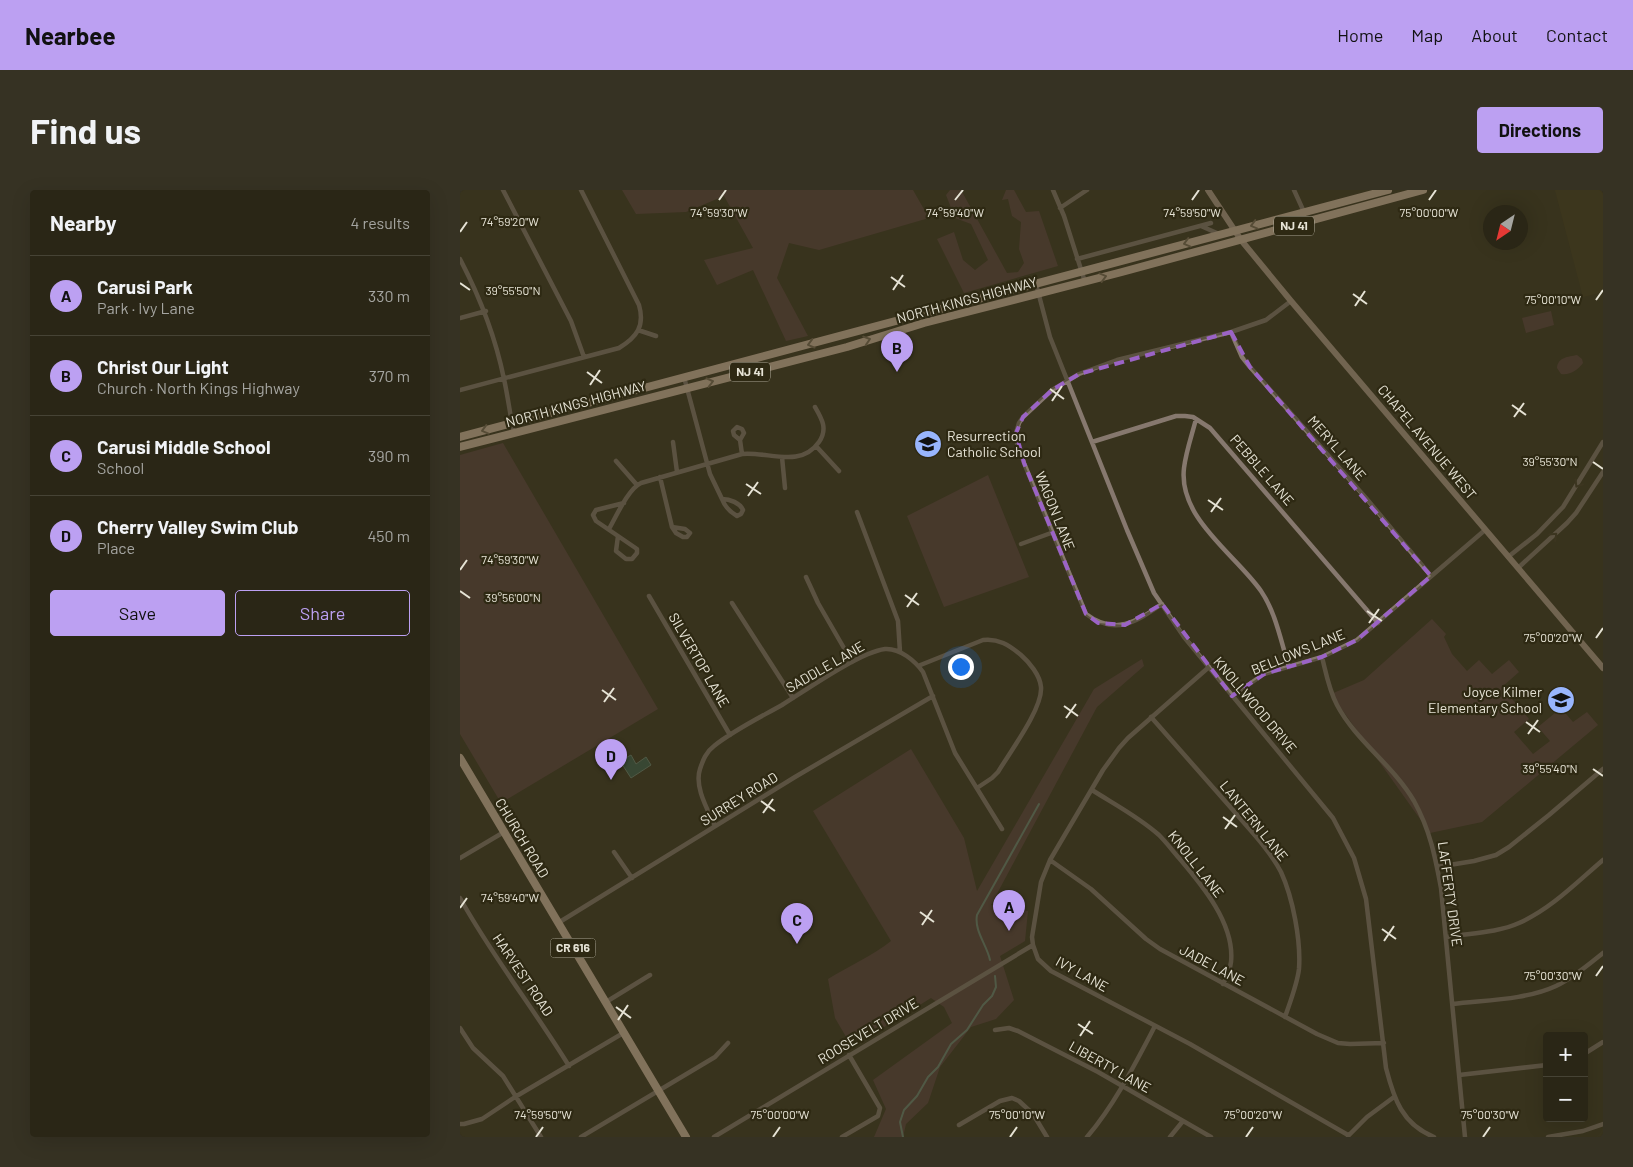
<!DOCTYPE html>
<html lang="en">
<head>
<meta charset="utf-8">
<style>
  body { margin:0; font-family:Barlow,sans-serif; background:#363223; color:#f1f3f6 }
  .controls { position:absolute; right:15px; bottom:15px; display:grid; overflow:hidden; border-radius:5px; box-shadow:0 5px 20px #0002 }
  .controls button { width:45px; height:45px; display:grid; place-items:center; padding:0; border:0; border-bottom:1px solid #464335; background:#2a2616; color:#f1f3f6; font:25px sans-serif }
  .compass { position:absolute; left:1023px; top:15px; width:45px; height:45px; border-radius:50%; background:#2a2616; box-shadow:0 5px 20px #0002; rotate:215deg }
  .you { position:absolute; left:500px; top:476px; width:18px; height:18px; margin:-12px; border:4px solid #fff; border-radius:50%; background:#1a73e8; box-shadow:0 0 0 8px #1a73e833 }
  .badge { display:grid; place-items:center; width:32px; height:32px; border-radius:50%; background:#bca0f2; color:#111; font-size:16px; font-weight:700 }
  .pin { position:absolute; translate:-50% -41px; filter:drop-shadow(0 1px 2px #0008) }
  .pin::after { content:''; position:absolute; top:26px; width:18px; height:15px; background:inherit; clip-path:polygon(0 0,100% 0,50% 100%) }
  .list { margin:0; padding:0; list-style:none }
  h2 { display:flex; justify-content:space-between; align-items:center; height:65px; margin:0; padding:0 20px; font-size:21px }
  h2 small { font-size:16px; font-weight:400; color:#a5a5a1 }
  .list li { display:grid; grid-template-columns:32px 1fr auto; gap:15px; align-items:center; box-sizing:border-box; height:80px; padding:0 20px; border-top:1px solid #464335 }
  .list b { display:block; font-size:19px; white-space:nowrap }
  .list p { margin:0; font-size:16px; white-space:nowrap; color:#a5a5a1 }
  .list em { font-size:16px; font-style:normal; color:#a5a5a1 }
  .actions { display:flex; gap:10px; padding:15px 20px }
  .actions a { flex:1; padding:11px 0; border:1px solid #bca0f2; border-radius:5px; text-align:center; font-size:18px; color:#bca0f2 }
  .actions .main { background:#bca0f2; color:#111 }
  .map { position:relative; flex:none; width:1143px; height:947px; overflow:hidden; border-radius:5px }
  header { display:flex; align-items:center; gap:30px; box-sizing:border-box; height:70px; padding:0 25px; background:#bca0f2; color:#111 }
  header strong { font-size:24px }
  nav { display:flex; gap:28px; margin-inline-start:auto; font-size:18px }
  .intro { display:flex; align-items:center; justify-content:space-between; box-sizing:border-box; height:120px; padding:0 30px }
  h1 { margin:0; font-size:35px }
  .button { padding:12px 22px; border-radius:5px; background:#bca0f2; color:#111; font-size:18px; font-weight:700 }
  main { display:flex; gap:30px; padding:0 30px }
  aside { flex:1; background:#2a2616; border-radius:5px; box-shadow:0 5px 20px #0002 }
  .map>svg:first-child { display:block }
  .built { fill:#423b1d }
  .green { fill:#5a403d }
  .water { fill:#39604e; stroke:#6d8776 }
  .lines { fill:none; stroke-linecap:round; stroke-linejoin:round }
  .stream { stroke:#6d8776; stroke-width:2 }
  .street { stroke:#86786e; stroke-width:4.5 }
  .secondary { stroke:#b6a08e; stroke-width:6 }
  .primary { stroke:#dabea7; stroke-width:8 }
  .oneway { stroke:#7b6c56 }
  .oneway2 { stroke:#403925 }
  .marked { fill:none; stroke:#9b63c6; stroke-width:4; stroke-dasharray:10 6; stroke-linejoin:round }
  .ticks { fill:none; stroke:#e6e3d5; stroke-width:2 }
  .labels { text-anchor:middle; stroke-width:4.5; stroke-linejoin:round; paint-order:stroke }
  .shield { fill:#2e2913; stroke:#afab9b; stroke-width:1 }
  .shield-label { font-size:12px; font-weight:bold; fill:#e6e3d5 }
  .street-label { font-size:14px; fill:#e6e3d5; stroke:#2e2913 }
  .poi-label { font-size:14px; fill:#e6e3d5; stroke:#2e2913; text-anchor:start }
  .ticks-label { font-size:12px; text-anchor:middle; fill:#e6e3d5; stroke:#2e2913; stroke-width:4.5; stroke-linejoin:round; paint-order:stroke }
</style>
</head>
<body>
<header>
<strong>Nearbee</strong>
<nav><a>Home</a><a>Map</a><a>About</a><a>Contact</a></nav>
</header>
<div class="intro"><h1>Find us</h1><a class="button">Directions</a></div>
<main>
<aside>
<h2>Nearby<small>4 results</small></h2>
<ul class="list">
<li><span class="badge">A</span><div><b>Carusi Park</b><p>Park · Ivy Lane</p></div><em>330 m</em></li>
<li><span class="badge">B</span><div><b>Christ Our Light</b><p>Church · North Kings Highway</p></div><em>370 m</em></li>
<li><span class="badge">C</span><div><b>Carusi Middle School</b><p>School</p></div><em>390 m</em></li>
<li><span class="badge">D</span><div><b>Cherry Valley Swim Club</b><p>Place</p></div><em>450 m</em></li>
</ul>
<div class="actions"><a class="main">Save</a><a>Share</a></div>
</aside>
<div class="map">
<svg width="1143" height="947" viewBox="0 0 1143 947">
  <rect width="100%" height="100%" fill="#38331d"/>
  <path class="built" d="M1095,0H1143V102L1123,107Z"/>
  <path class="green" d="M162,0H453L469,28L359,60L329,53L317,88L348,146L326,151L293,80L257,95L244,70L293,58L264,6L226,22L176,24Z
    M490,0H501L547,83L558,82L564,73L559,59L561,32L552,26L548,9L542,10L546,0H554L566,22L579,21L598,76L504,103L477,49L494,42L503,70L515,80L528,70L511,34L495,28L486,5Z
    M1091,121L1094,135L1066,143L1062,128Z
    M1117,165L1122,169L1123,173C1119,179 1109,186 1101,184L1097,178C1098,167 1108,167 1117,165Z
    M43,253L198,519L41,613L0,544V265Z
    M528,285L569,387L484,417L447,326Z
    M972,429L986,444L984,447L992,464L1007,481L1019,470L1032,484L1049,470L1059,482L1042,497L1069,529L1054,542L1073,564L1090,551L1078,537L1101,518L1113,532L1127,522L1138,535L1022,632L970,643L871,504L904,490Z
    M682,469L684,476L637,517L531,715L568,721L565,751L540,766L554,810L536,829L511,837L480,877L468,913L446,934L443,947H414L426,919L413,890L492,833L484,817L471,808L392,857L375,828L368,789C389,776 412,766 431,751L353,621L451,559L504,648L517,701L634,499Z"/>
  <path class="water" d="M171,565L176,574L186,567L191,575L171,588L160,571Z"/>
  <g class="lines">
    <path class="stream" d="M530,770C527,755 514,741 517,725L579,614
      M443,947L440,932L444,920L457,906L468,887L478,877L491,854L507,840L523,815L532,806L536,797L535,786"/>
    <path class="street" d="M43,0L111,131L124,167
      M593,0L604,26L625,92
      M834,0L844,22
      M600,18L627,0
      M741,36L759,44
      M0,69C21,109 35,145 44,189C48,207 50,225 54,243
      M617,69L751,33
      M576,94L590,147L667,340L694,403L724,447L873,628L894,668L906,709L926,878C934,909 942,934 974,947
      M0,128L26,121
      M178,140L196,146
      M771,142L782,167L790,177L906,308L971,386
      M224,187L250,284L262,309
      M0,200L159,158C177,147 185,136 179,115L121,0
      M736,229C732,245 726,261 724,278C718,328 775,364 801,401C816,423 821,452 829,477
      M277,237L282,239L284,243L280,250L274,245L273,241Z
      M280,250L282,264
      M213,252L217,282
      M632,252L716,226H725L733,227L750,238L918,433
      M356,256L379,281
      M322,267L325,298
      M156,271L177,295
      M200,287L212,337
      M262,309C270,309 280,313 283,320L281,324L277,326C270,322 265,317 262,309Z
      M397,322L438,431L440,462
      M212,337L225,339L230,343L227,347H223L216,343Z
      M149,339C156,327 168,299 181,293L282,264C308,261 340,279 359,252C368,239 362,229 355,217
      M158,346L136,331L133,325L136,320L164,313
      M158,346L177,359V363L172,369H166L156,361Z
      M561,354L591,343
      M1048,367L1077,344L1103,317L1143,252
      M1058,378L1107,333L1116,323L1143,282
      M346,387L358,413L392,472
      M189,406L270,545
      M272,413L333,508
      M702,414C676,432 655,446 626,424L564,273L557,253L556,243L559,233L563,227L592,200L619,184L657,170L771,142L806,130L831,111
      M862,467C866,483 869,500 877,515C896,551 933,575 954,611C970,640 975,666 981,698L1005,947
      M458,476L523,450C538,448 549,455 561,465C569,472 580,485 581,497C583,518 550,562 538,582L532,588L517,598
      M749,477L668,548L659,558L643,580L590,670L581,692L572,747L573,755L578,769L591,781L730,854L888,945
      M772,506L804,484L862,467L897,450L1025,340
      M691,527C718,558 745,588 772,619C789,639 809,659 821,682C833,708 841,751 839,779C837,795 830,812 825,827
      M632,600C654,614 679,627 699,645C706,652 712,660 719,668C742,695 775,734 771,772C770,780 767,787 763,794
      M255,636C248,620 234,597 240,579C243,570 246,562 254,556C274,540 299,528 322,515C346,500 400,462 425,459C440,458 455,471 463,482L495,563L542,639
      M154,662L172,688
      M0,668L44,642
      M590,670L631,699L686,749L700,759L857,844L878,853L890,854L924,853
      M977,677L1014,671L1036,665L1049,657L1089,625L1143,579
      M0,708C32,766 74,819 109,876
      M98,733L335,587L473,506
      M986,747C1010,743 1037,743 1059,733C1091,719 1117,692 1143,670
      M146,812L190,785
      M993,814C1025,810 1066,810 1096,796C1113,788 1128,775 1143,763
      M0,838L13,858L43,886L81,947
      M535,840L549,838L558,841L638,882L751,947
      M1124,864L1143,852
      M999,885L1087,875
      M0,934H4L22,929L55,907L165,842
      M499,935L540,911L552,908L559,911L573,924L587,947
      M888,946L907,927L934,907
      M121,947L255,867L268,853
      M254,947L573,755
      M382,947L418,926L420,918L389,865
      M627,947C655,914 675,874 695,836
      M710,947L723,931
      M1088,947L1123,941L1143,934"/>
    <path class="secondary" d="M748,0L781,50L831,111L1143,478"/>
    <path class="primary" d="M0,247L928,0
      M0,257L387,157L464,133L662,82L963,0
      M0,568L226,947"/>
  </g>
  <defs><path id="oneway-chevron" d="M-2-3.5L2.5 0L-2 3.5" fill="none" stroke-width="1.6" stroke-linecap="round" stroke-linejoin="round" transform="scale(1.25)"/></defs>
  <g class="oneway">
    <use href="#oneway-chevron" transform="translate(794 35) rotate(165)"/>
    <use href="#oneway-chevron" transform="translate(727 53) rotate(165)"/>
    <use href="#oneway-chevron" transform="translate(643 87) rotate(-15)"/>
    <use href="#oneway-chevron" transform="translate(407 150) rotate(-18)"/>
    <use href="#oneway-chevron" transform="translate(351 154) rotate(165)"/>
    <use href="#oneway-chevron" transform="translate(250 192) rotate(-14)"/>
    <use href="#oneway-chevron" transform="translate(25 240) rotate(165)"/>
  </g>
  <g class="oneway2">
    <use href="#oneway-chevron" transform="translate(1118 294) rotate(122)"/>
    <use href="#oneway-chevron" transform="translate(1094 346) rotate(-43)"/>
  </g>
  <path d="M0 0H1143V947H0ZM771,142L790,177L971,386L897,450L862,467L804,484L772,506L702,414L665,435L638,433L626,424L564,273L556,243L563,227L592,200L619,184Z" fill="#38331d" fill-opacity=".55" fill-rule="evenodd"/>
  <path class="marked" d="M771,142L790,177L971,386L897,450L862,467L804,484L772,506L702,414L665,435L638,433L626,424L564,273L556,243L563,227L592,200L619,184Z"/>
  <path class="ticks" d="M259,10L266,0M495,10L503,0M732,10L739,0M969,10L976,0M0,42L7,32M431,87L445,97M0,93L10,100M433,100L443,85M893,104L907,114M1136,110L1143,100M895,116L905,101M127,182L142,193M130,195L140,180M590,199L604,209M592,211L602,196M1052,215L1066,225M1054,227L1064,213M1133,272L1143,279M286,294L301,304M288,306L298,292M748,310L763,320M751,322L761,308M0,380L7,370M0,401L10,408M445,405L459,415M447,417L457,403M907,421L922,431M909,433L919,419M1136,448L1143,438M142,500L156,510M144,512L154,498M604,516L618,526M606,528L616,514M1066,532L1080,542M1068,544L1078,530M1133,579L1143,586M301,611L315,621M303,623L313,609M763,627L777,637M765,639L775,625M0,718L7,708M460,722L474,732M462,735L472,720M922,739L936,749M924,751L934,736M1136,786L1143,776M156,817L171,828M158,830L168,815M618,834L633,844M620,846L630,831M76,947L83,937M313,947L320,937M550,947L557,937M786,947L793,937M1023,947L1030,937"/>
  <defs>
    <g id="school-disc" transform="scale(1.4375)"><circle r="9.5" fill="#98b5fd" stroke="#2e2913"/><path d="M0-5L7-2L0 1L-7-2ZM-4 1L0 2.5L4 1V4Q0 6-4 4Z" fill="#111"/></g>
  </defs>
  <g fill-rule="evenodd">
    <use href="#school-disc" x="468" y="254"/>
    <use href="#school-disc" x="1101" y="510"/>
  </g>
  <g class="labels">
    <g class="shield">
      <rect x="814" y="26.5" width="40" height="19" rx="4"/>
      <rect x="270" y="172.5" width="40" height="19" rx="4"/>
      <rect x="90.5" y="748.5" width="45" height="19" rx="4"/>
    </g>
    <g class="shield-label">
      <text x="834" y="40">NJ 41</text>
      <text x="290" y="186">NJ 41</text>
      <text x="113" y="762">CR 616</text>
    </g>
    <g class="street-label">
      <text transform="translate(507 110) rotate(-15)" y="5">NORTH KINGS HIGHWAY</text>
      <text transform="translate(116 214) rotate(-15)" y="5">NORTH KINGS HIGHWAY</text>
      <text transform="translate(967 252) rotate(50)" y="5">CHAPEL AVENUE WEST</text>
      <text transform="translate(877 258) rotate(49)" y="5">MERYL LANE</text>
      <text transform="translate(802 280) rotate(49)" y="5">PEBBLE LANE</text>
      <text transform="translate(595 321) rotate(68)" y="5">WAGON LANE</text>
      <text transform="translate(838 462) rotate(-22)" y="5">BELLOWS LANE</text>
      <text transform="translate(239 470) rotate(60)" y="5">SILVERTOP LANE</text>
      <text transform="translate(365 477) rotate(-30)" y="5">SADDLE LANE</text>
      <text transform="translate(795 515) rotate(50)" y="5">KNOLLWOOD DRIVE</text>
      <text transform="translate(279 609) rotate(-32)" y="5">SURREY ROAD</text>
      <text transform="translate(794 631) rotate(51)" y="5">LANTERN LANE</text>
      <text transform="translate(62 648) rotate(59)" y="5">CHURCH ROAD</text>
      <text transform="translate(736 674) rotate(52)" y="5">KNOLL LANE</text>
      <text transform="translate(990 704) rotate(82)" y="5">LAFFERTY DRIVE</text>
      <text transform="translate(752 775) rotate(28)" y="5">JADE LANE</text>
      <text transform="translate(622 784) rotate(29)" y="5">IVY LANE</text>
      <text transform="translate(63 785) rotate(56)" y="5">HARVEST ROAD</text>
      <text transform="translate(408 841) rotate(-31)" y="5">ROOSEVELT DRIVE</text>
      <text transform="translate(650 877) rotate(29)" y="5">LIBERTY LANE</text>
    </g>
    <g class="poi-label">
      <text x="487" y="251">Resurrection<tspan x="487" dy="16">Catholic School</tspan></text>
      <text x="1082" y="507" text-anchor="end">Joyce Kilmer<tspan x="1082" dy="16">Elementary School</tspan></text>
    </g>
  </g>
  <g class="ticks-label">
    <text x="259" y="27">74°59'30"W</text>
    <text x="495" y="27">74°59'40"W</text>
    <text x="732" y="27">74°59'50"W</text>
    <text x="969" y="27">75°00'00"W</text>
    <text x="50" y="36">74°59'20"W</text>
    <text x="53" y="105">39°55'50"N</text>
    <text x="1093" y="114">75°00'10"W</text>
    <text x="1090" y="276">39°55'30"N</text>
    <text x="50" y="374">74°59'30"W</text>
    <text x="53" y="412">39°56'00"N</text>
    <text x="1093" y="452">75°00'20"W</text>
    <text x="1090" y="583">39°55'40"N</text>
    <text x="50" y="712">74°59'40"W</text>
    <text x="1093" y="790">75°00'30"W</text>
    <text x="83" y="929">74°59'50"W</text>
    <text x="320" y="929">75°00'00"W</text>
    <text x="557" y="929">75°00'10"W</text>
    <text x="793" y="929">75°00'20"W</text>
    <text x="1030" y="929">75°00'30"W</text>
  </g>
</svg>
<div class="controls">
<button>+</button>
<button>−</button>
</div>
<svg class="compass" viewBox="-18 -18 36 36"><path d="M0-13l5 13h-10z" fill="#e53935"/><path d="M0 13l5-13h-10z" fill="#a5a5a1"/></svg>
<div class="you"></div>
<div class="pin badge" style="left:549px;top:741px">A</div>
<div class="pin badge" style="left:437px;top:182px">B</div>
<div class="pin badge" style="left:337px;top:754px">C</div>
<div class="pin badge" style="left:151px;top:590px">D</div>
</div>
</main>
</body>
</html>
